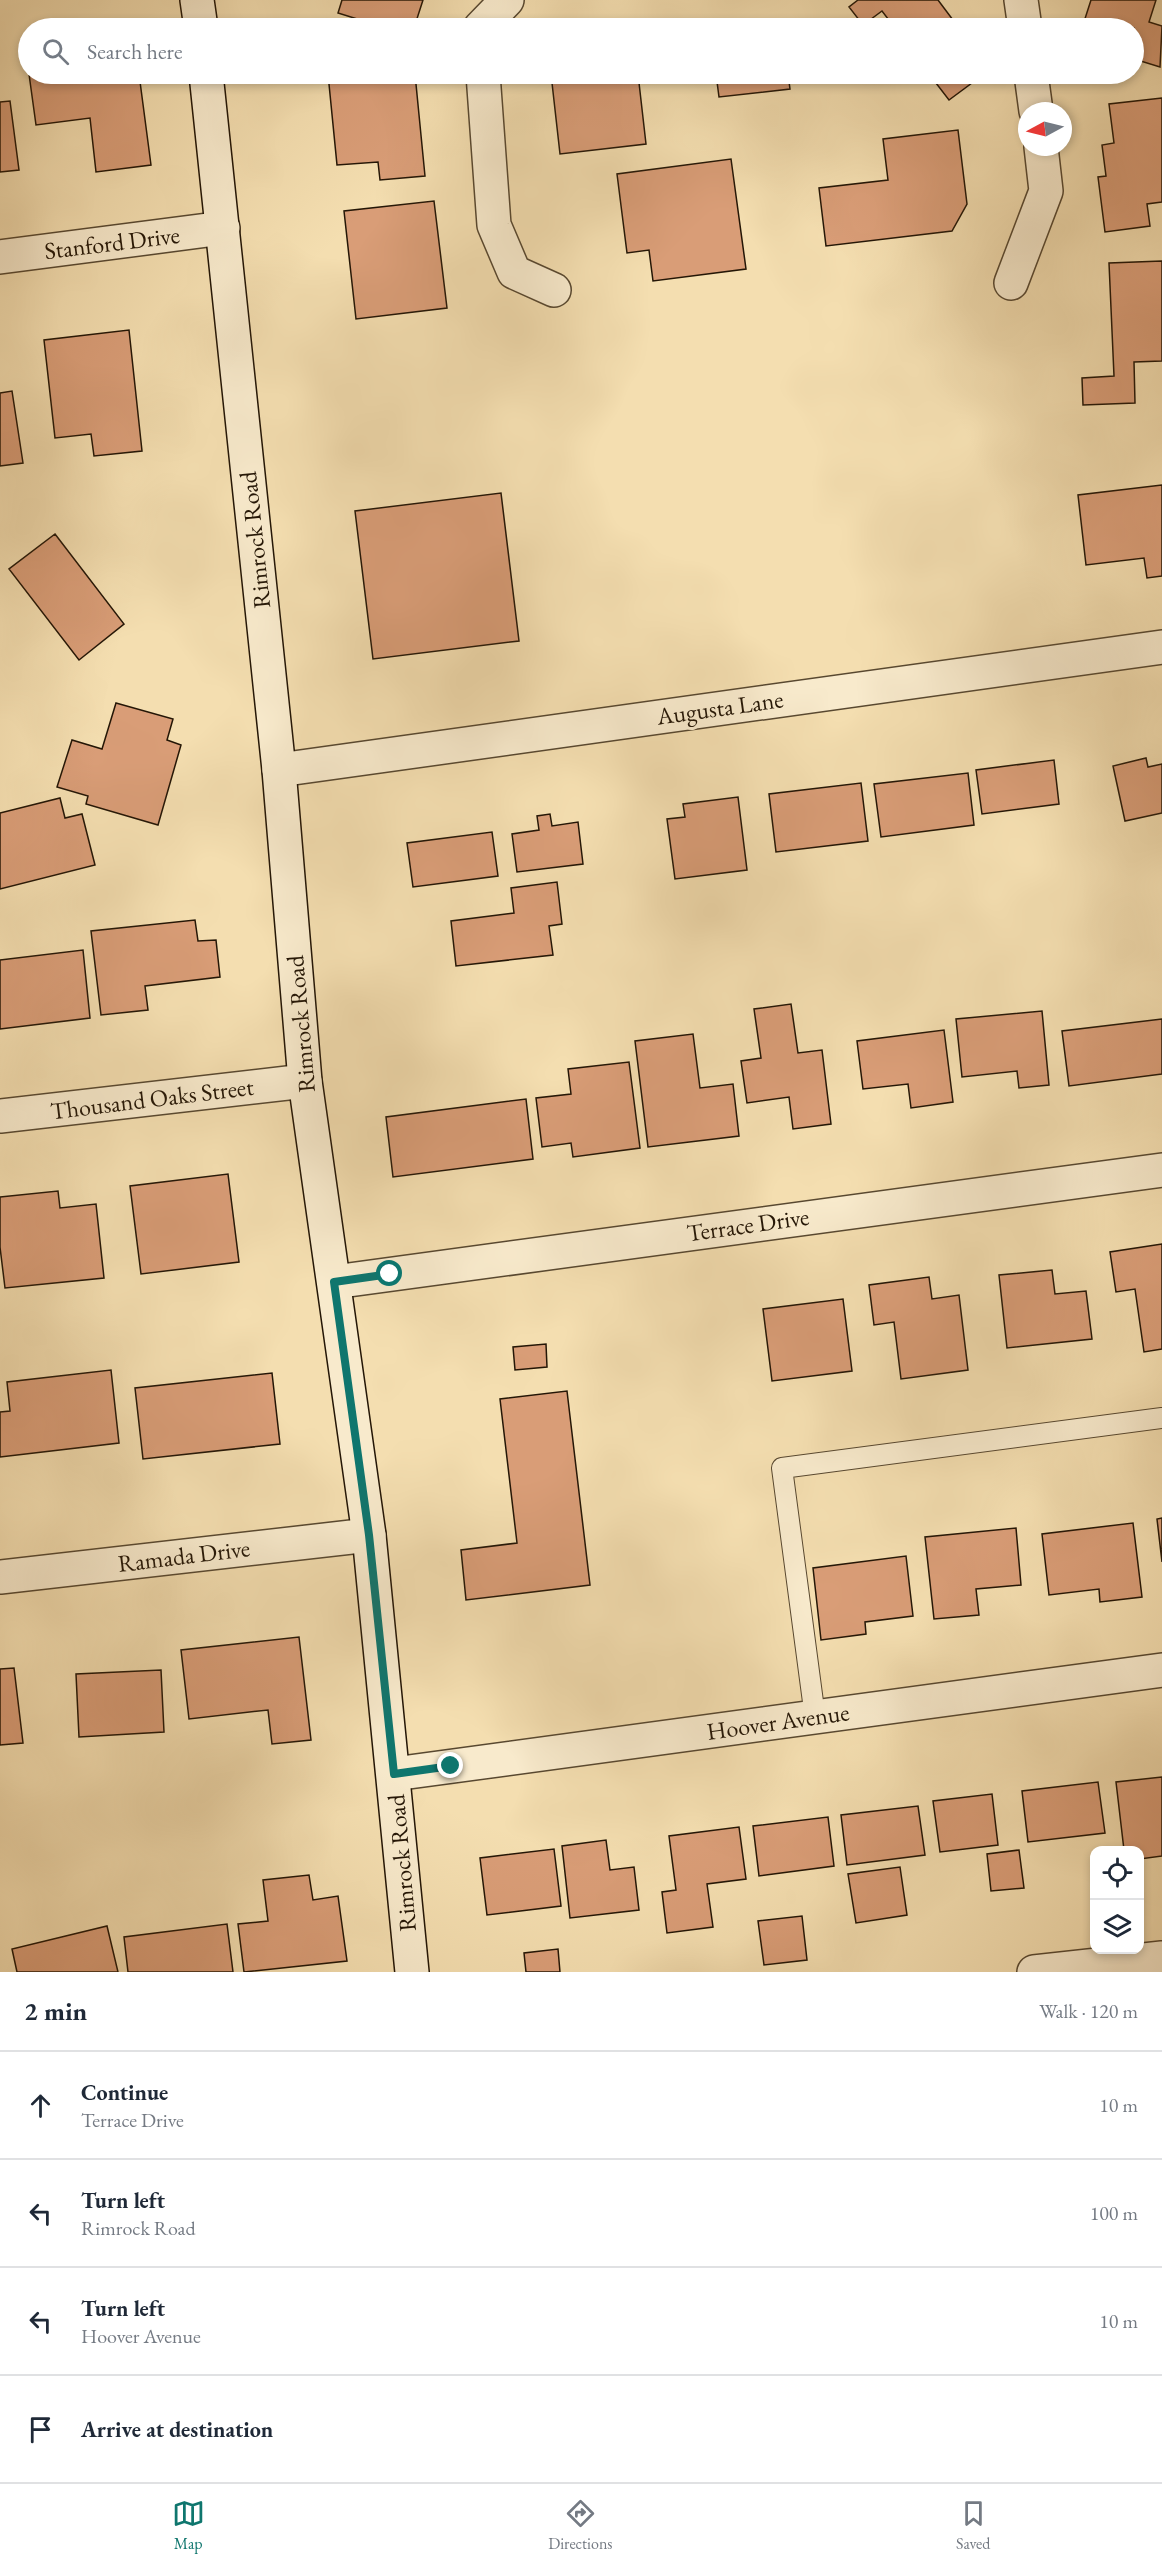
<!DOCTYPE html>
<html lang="en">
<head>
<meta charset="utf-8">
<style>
  body { margin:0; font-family:"EB Garamond",serif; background:#f6f6f7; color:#1f2937 }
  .controls { position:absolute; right:18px; bottom:18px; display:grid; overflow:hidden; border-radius:12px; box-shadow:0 3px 9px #0003 }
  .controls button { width:54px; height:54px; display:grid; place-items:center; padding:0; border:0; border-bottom:2px solid #e0e1e3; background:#fff; color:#1f2937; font:30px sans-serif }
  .compass { position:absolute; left:1018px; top:102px; width:54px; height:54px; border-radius:50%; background:#fff; box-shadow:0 3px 9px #0003; rotate:263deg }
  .stop { position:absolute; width:18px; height:18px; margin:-14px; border:4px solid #0f766e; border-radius:50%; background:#fff }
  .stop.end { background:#0f766e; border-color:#fff; box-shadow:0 2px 6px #0008 }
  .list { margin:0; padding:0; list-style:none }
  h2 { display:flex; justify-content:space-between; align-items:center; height:78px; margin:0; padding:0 24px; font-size:26px }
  h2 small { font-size:20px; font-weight:400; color:#747a83 }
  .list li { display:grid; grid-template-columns:39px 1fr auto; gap:18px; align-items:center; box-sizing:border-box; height:108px; padding:0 24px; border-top:2px solid #e0e1e3 }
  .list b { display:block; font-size:22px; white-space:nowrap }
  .list p { margin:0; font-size:20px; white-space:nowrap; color:#747a83 }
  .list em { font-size:20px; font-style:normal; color:#747a83 }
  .icon { flex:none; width:33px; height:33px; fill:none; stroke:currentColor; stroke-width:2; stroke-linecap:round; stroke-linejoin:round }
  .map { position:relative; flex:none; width:1162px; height:1972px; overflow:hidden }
  .search { position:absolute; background:#fff; box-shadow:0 3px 9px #0003; left:18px; right:18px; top:18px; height:66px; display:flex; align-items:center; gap:15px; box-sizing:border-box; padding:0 21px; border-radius:33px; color:#747a83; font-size:22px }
  .sheet { height:510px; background:#fff }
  nav { display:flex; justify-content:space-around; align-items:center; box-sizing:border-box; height:84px; border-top:2px solid #e0e1e3; background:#fff; font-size:16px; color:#747a83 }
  nav a { display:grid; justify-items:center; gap:3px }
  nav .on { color:#0f766e }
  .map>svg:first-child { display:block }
  .building { fill:#d99d77; stroke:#241606; stroke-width:1.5 }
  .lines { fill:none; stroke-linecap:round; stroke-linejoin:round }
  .lane-casing { stroke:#584830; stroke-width:22 }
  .street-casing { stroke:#584830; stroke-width:36 }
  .secondary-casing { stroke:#241606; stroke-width:36 }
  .lane { stroke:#f8eacc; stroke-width:20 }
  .street { stroke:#f8eacc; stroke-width:33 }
  .secondary { stroke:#f8eacc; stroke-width:33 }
  .route { stroke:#0f766e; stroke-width:8 }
  .labels { text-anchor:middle; stroke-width:6; stroke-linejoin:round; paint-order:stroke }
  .street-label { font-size:24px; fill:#241606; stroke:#f8eacc }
</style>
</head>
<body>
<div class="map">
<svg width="1162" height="1972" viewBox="0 0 1162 1972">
  <rect width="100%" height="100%" fill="#f4deb0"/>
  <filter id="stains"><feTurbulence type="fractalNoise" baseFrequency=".00333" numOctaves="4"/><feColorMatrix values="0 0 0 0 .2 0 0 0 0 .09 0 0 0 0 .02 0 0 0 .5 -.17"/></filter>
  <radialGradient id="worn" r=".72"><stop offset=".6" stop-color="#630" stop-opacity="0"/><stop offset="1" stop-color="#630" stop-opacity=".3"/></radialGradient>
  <path class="building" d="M342,0H423L414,28H386L338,13Z
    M858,0H938L959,28H895L882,11L863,25L849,7Z
    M1091,0H1156L1149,22L1162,26L1160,67L1134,59V28H1082Z
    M633,21V28H564Z
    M782,23V28H736Z
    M29,74H139L151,165L96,172L90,118L36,125Z
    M328,74H415L425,176L380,180L378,162L337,165Z
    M551,74H638L646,144L560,154Z
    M716,74H788L790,89L719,97Z
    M929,74H984L949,100Z
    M1162,98V202L1147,204L1150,226L1105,232L1098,177L1106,176L1102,145L1114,143L1109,104Z
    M10,101L19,170L0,172V102Z
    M958,130L967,204L952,231L826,246L819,188L888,180L883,139Z
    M731,159L746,269L653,281L649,250L627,253L617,174Z
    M434,201L447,308L356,319L344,211Z
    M1162,261V361L1134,362L1135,403L1083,405L1082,378L1114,376L1109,263Z
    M129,330L142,451L94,456L91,434L55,438L44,340Z
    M12,391L23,463L0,466V393Z
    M1162,485V576L1147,578L1144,558L1086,565L1078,495Z
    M501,493L519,641L373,659L355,511Z
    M55,534L124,624L79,660L9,569Z
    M116,703L173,719L167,740L181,745L158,825L86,804L88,796L57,787L72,740L102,749Z
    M1146,758L1148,767L1162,764V813L1125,821L1113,766Z
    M1054,760L1059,804L982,814L976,770Z
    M968,773L974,825L881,837L874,784Z
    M861,783L868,841L776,852L769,794Z
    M738,797L747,870L675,879L667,819L685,817L683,804Z
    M60,798L65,818L82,814L95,865L0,889V813Z
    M550,814L552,826L578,822L583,864L517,872L512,834L539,830L537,816Z
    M492,832L498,876L413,887L407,843Z
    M557,882L562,924L549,926L553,955L456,966L451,921L514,913L511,888Z
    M195,920L198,941L216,940L220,977L145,986L148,1010L101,1015L91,931Z
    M83,950L90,1018L0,1029V960Z
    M791,1004L798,1053L822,1050L831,1124L793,1129L789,1097L747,1103L741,1061L761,1058L754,1009Z
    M1042,1011L1049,1085L1019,1088L1017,1071L962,1077L956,1019Z
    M1162,1019V1074L1069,1086L1062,1031Z
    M944,1030L953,1102L911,1108L908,1084L863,1089L857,1041Z
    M693,1034L700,1088L733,1084L739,1136L648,1147L635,1041Z
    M629,1062L640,1148L573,1157L571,1143L542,1147L536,1098L571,1094L568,1069Z
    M526,1099L533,1159L393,1177L386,1117Z
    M228,1174L239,1262L141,1274L130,1186Z
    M58,1191L60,1208L96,1204L104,1278L5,1288L0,1247V1197Z
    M1162,1244V1349L1144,1352L1135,1289L1116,1292L1110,1252Z
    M1052,1270L1055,1294L1086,1291L1092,1339L1007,1348L999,1275Z
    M929,1277L932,1299L959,1295L968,1370L901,1379L894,1322L874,1325L869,1285Z
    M843,1299L852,1371L772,1381L763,1309Z
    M546,1344L547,1367L515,1370L513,1347Z
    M111,1370L119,1443L0,1457V1412L10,1411L7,1382Z
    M272,1373L280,1444L143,1459L135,1388Z
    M567,1391L590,1585L466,1600L461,1550L517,1543L500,1399Z
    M1162,1518V1562L1157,1519Z
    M1133,1523L1142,1597L1100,1602L1099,1589L1049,1595L1042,1534Z
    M1016,1528L1021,1585L976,1589L979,1615L934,1619L925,1537Z
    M906,1556L913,1616L865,1622L866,1634L821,1640L813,1568Z
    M299,1637L311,1740L272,1744L268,1710L189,1719L181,1650Z
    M14,1668L23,1743L0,1745V1669Z
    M161,1670L164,1732L79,1737L76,1674Z
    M1162,1777V1856L1140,1859V1850H1124L1116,1782Z
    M1098,1782L1105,1833L1028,1842L1022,1791Z
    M992,1794L998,1845L940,1852L933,1801Z
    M918,1806L925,1855L847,1865L841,1815Z
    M828,1817L834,1866L759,1876L753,1826Z
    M739,1827L746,1879L707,1884L713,1927L667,1933L662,1892L676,1890L669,1836Z
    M606,1840L610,1870L634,1867L639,1910L570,1918L562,1846Z
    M554,1849L561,1906L487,1915L480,1858Z
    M1019,1850L1024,1888L991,1891L987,1854Z
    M900,1867L907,1915L856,1923L848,1874Z
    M309,1875L313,1900L338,1896L347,1961L244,1972L238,1924L268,1921L263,1880Z
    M802,1916L807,1960L764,1965L758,1921Z
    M227,1924L233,1972H128L124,1937Z
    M107,1926L118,1972H17L12,1949Z
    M558,1949L560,1972H526L524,1953Z"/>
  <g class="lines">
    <g class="lane-casing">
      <path id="lane" d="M815,1717L782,1468L1162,1418"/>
    </g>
    <g class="street-casing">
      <path id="street" d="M1021,0L1025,28
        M480,28L507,0
        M483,74L494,225L514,272L554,290
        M1031,74L1036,111
        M0,257L223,228
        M1011,283L1046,191L1041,147
        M279,770L1162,647
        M0,1116L305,1081
        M334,1282L1162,1170
        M0,1577L369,1535
        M394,1774L1162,1670
        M1034,1972L1162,1958"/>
    </g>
    <g class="secondary-casing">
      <path id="secondary" d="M197,0L201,28
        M206,74L279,770L305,1081L369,1535L412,1972"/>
    </g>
    <use href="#lane" class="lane"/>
    <use href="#street" class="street"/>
    <use href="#secondary" class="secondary"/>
  </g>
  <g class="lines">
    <path class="route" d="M390,1274L334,1282L369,1535L394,1774L451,1766"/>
  </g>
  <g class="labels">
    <g class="street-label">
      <text transform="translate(112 243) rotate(-7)" y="8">Stanford Drive</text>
      <text transform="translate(255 540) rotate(-96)" y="8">Rimrock Road</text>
      <text transform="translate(720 708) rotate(-8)" y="8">Augusta Lane</text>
      <text transform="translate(301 1024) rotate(-95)" y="8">Rimrock Road</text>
      <text transform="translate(152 1099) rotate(-7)" y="8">Thousand Oaks Street</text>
      <text transform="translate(748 1225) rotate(-8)" y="8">Terrace Drive</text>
      <text transform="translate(184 1556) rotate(-7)" y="8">Ramada Drive</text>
      <text transform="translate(778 1722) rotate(-8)" y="8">Hoover Avenue</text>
      <text transform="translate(402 1863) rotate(-95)" y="8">Rimrock Road</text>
    </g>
  </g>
  <rect width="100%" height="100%" filter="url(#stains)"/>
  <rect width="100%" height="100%" fill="url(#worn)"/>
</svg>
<div class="controls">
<button><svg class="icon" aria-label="locate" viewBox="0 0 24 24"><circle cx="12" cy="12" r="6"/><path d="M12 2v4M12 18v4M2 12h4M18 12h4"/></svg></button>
<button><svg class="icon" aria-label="layers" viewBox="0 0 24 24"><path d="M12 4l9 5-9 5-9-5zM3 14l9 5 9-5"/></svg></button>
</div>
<svg class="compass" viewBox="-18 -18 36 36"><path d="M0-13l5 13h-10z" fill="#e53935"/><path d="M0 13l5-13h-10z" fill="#747a83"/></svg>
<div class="stop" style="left:390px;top:1274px"></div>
<div class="stop end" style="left:451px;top:1766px"></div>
<div class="search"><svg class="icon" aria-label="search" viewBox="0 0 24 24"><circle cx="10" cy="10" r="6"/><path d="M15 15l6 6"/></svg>Search here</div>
</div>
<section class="sheet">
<h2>2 min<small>Walk · 120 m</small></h2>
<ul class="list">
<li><svg class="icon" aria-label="ahead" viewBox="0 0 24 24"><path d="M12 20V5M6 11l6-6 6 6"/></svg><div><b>Continue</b><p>Terrace Drive</p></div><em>10 m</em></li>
<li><svg class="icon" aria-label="left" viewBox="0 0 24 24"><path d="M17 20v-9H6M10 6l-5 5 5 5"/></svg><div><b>Turn left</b><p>Rimrock Road</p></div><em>100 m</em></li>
<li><svg class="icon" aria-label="left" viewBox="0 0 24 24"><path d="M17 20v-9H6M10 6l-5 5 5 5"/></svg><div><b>Turn left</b><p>Hoover Avenue</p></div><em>10 m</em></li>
<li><svg class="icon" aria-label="arrive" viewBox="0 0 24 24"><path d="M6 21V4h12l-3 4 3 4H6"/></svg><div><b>Arrive at destination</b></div></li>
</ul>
</section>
<nav>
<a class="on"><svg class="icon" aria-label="map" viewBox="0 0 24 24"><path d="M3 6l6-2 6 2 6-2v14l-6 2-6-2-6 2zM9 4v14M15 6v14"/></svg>Map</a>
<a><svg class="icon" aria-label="directions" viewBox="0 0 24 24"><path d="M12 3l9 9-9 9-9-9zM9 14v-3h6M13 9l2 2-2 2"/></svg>Directions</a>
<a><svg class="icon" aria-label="saved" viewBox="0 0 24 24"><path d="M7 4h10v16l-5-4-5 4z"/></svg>Saved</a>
</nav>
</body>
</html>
